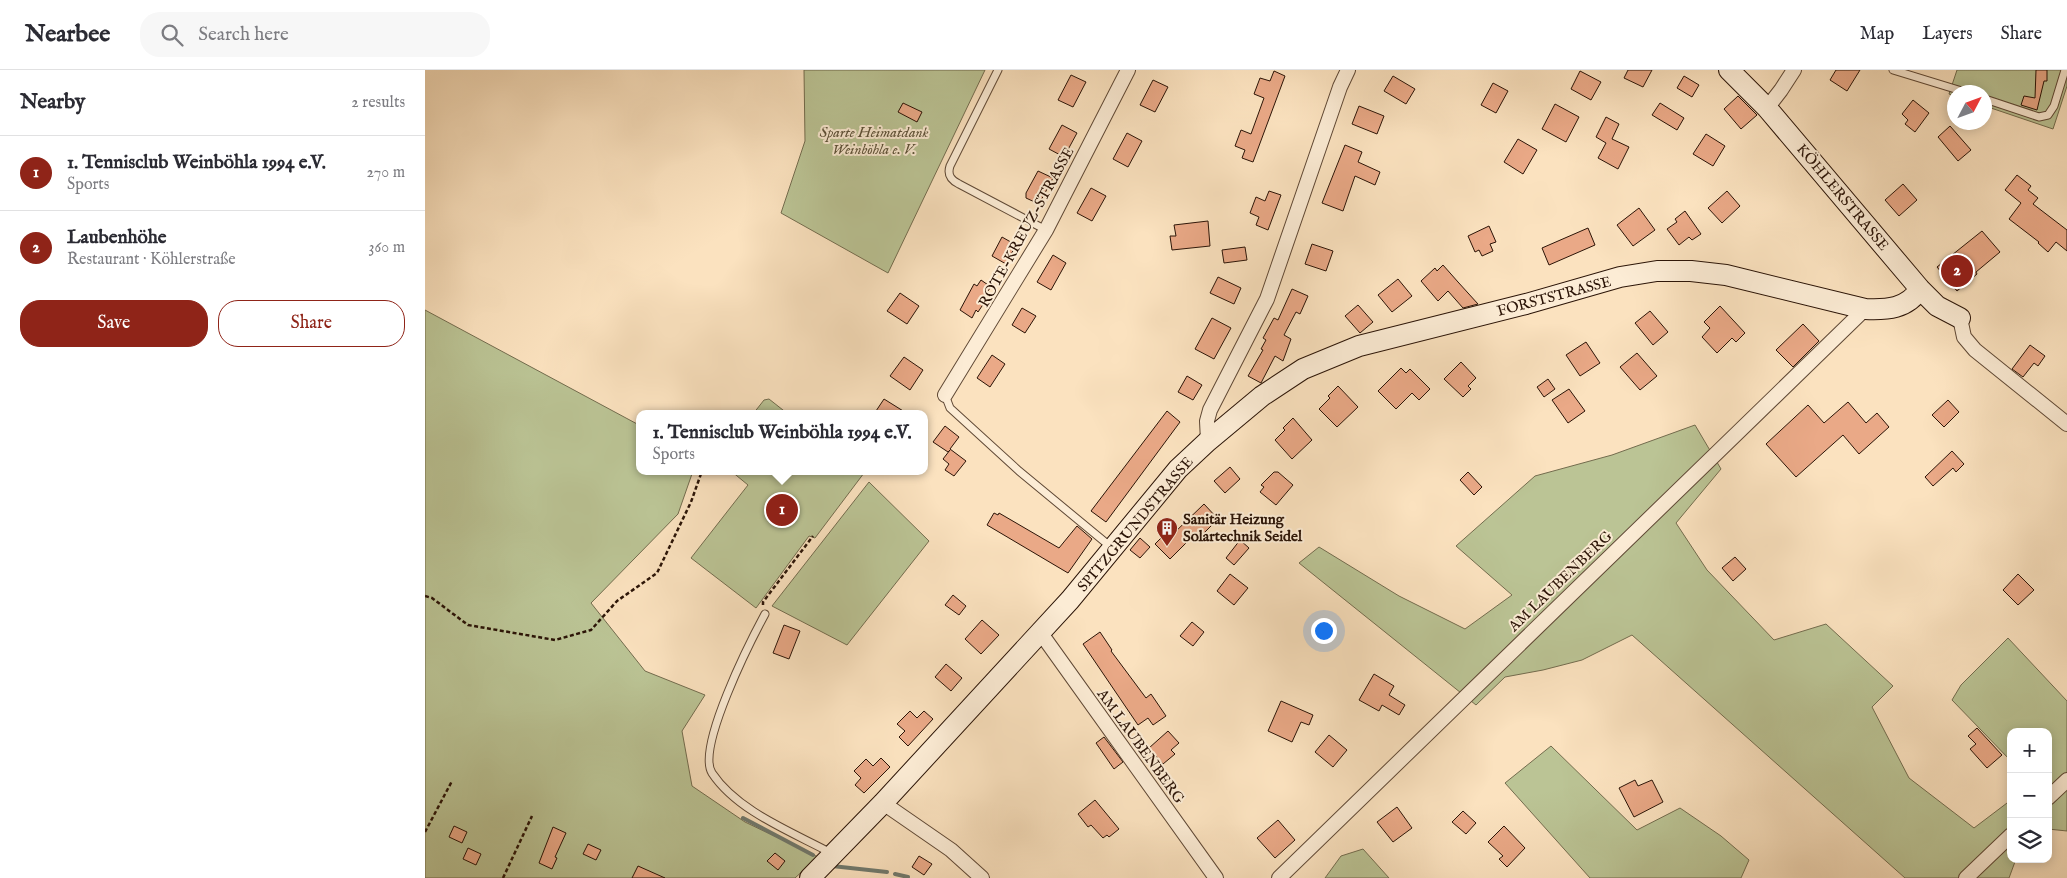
<!DOCTYPE html>
<html lang="en">
<head>
<meta charset="utf-8">
<style>
  body { margin:0; font-family:"IM FELL English",serif; background:#f7f7f7; color:#2b2b33 }
  .controls { position:absolute; right:15px; bottom:15px; display:grid; overflow:hidden; border-radius:10px; box-shadow:0 2px 12px #0003 }
  .controls button { width:45px; height:45px; display:grid; place-items:center; padding:0; border:0; border-bottom:1px solid #e1e1e2; background:#fff; color:#2b2b33; font:25px sans-serif }
  .compass { position:absolute; left:1522px; top:15px; width:45px; height:45px; border-radius:50%; background:#fff; box-shadow:0 2px 12px #0003; rotate:49deg }
  .you { position:absolute; left:898px; top:560px; width:18px; height:18px; margin:-12px; border:4px solid #fff; border-radius:50%; background:#1a73e8; box-shadow:0 0 0 8px #1a73e833 }
  .badge { display:grid; place-items:center; width:32px; height:32px; border-radius:50%; background:#8f2418; color:#fff; font-size:16px; font-weight:700 }
  .pin { position:absolute; translate:-50% -50%; border:2px solid #fff; box-shadow:0 1px 5px #0006 }
  .popup { position:absolute; left:211px; top:340px; width:292px; height:65px; box-sizing:border-box; display:grid; place-content:center; border-radius:10px; background:#fff; filter:drop-shadow(0 1px 4px #0005); font-size:16px; white-space:nowrap; color:#7c7c81 }
  .popup b { font-size:19px; color:#2b2b33 }
  .popup::after { content:''; position:absolute; left:50%; top:100%; margin-left:-10px; border:10px solid transparent; border-top-color:#fff }
  .list { margin:0; padding:0; list-style:none }
  h2 { display:flex; justify-content:space-between; align-items:center; height:65px; margin:0; padding:0 20px; font-size:21px }
  h2 small { font-size:16px; font-weight:400; color:#7c7c81 }
  .list li { display:grid; grid-template-columns:32px 1fr auto; gap:15px; align-items:center; box-sizing:border-box; height:75px; padding:0 20px; border-top:1px solid #e1e1e2 }
  .list b { display:block; font-size:19px; white-space:nowrap }
  .list p { margin:0; font-size:16px; white-space:nowrap; color:#7c7c81 }
  .list em { font-size:16px; font-style:normal; color:#7c7c81 }
  .actions { display:flex; gap:10px; padding:15px 20px }
  .actions a { flex:1; padding:11px 0; border:1px solid #8f2418; border-radius:20px; text-align:center; font-size:18px; color:#8f2418 }
  .actions .main { background:#8f2418; color:#fff }
  .icon { flex:none; width:28px; height:28px; fill:none; stroke:currentColor; stroke-width:2; stroke-linecap:round; stroke-linejoin:round }
  .map { position:relative; flex:none; width:1642px; height:808px; overflow:hidden }
  header { display:flex; align-items:center; gap:30px; box-sizing:border-box; height:70px; padding:0 25px; background:#fff; border-bottom:1px solid #e1e1e2 }
  header strong { font-size:24px }
  nav { display:flex; gap:28px; margin-inline-start:auto; font-size:18px }
  .search { width:350px; height:45px; background:#f7f7f7; display:flex; align-items:center; gap:12px; box-sizing:border-box; padding:0 18px; border-radius:20px; color:#7c7c81; font-size:19px }
  main { display:flex }
  aside { flex:1; background:#fff }
  .map>svg:first-child { display:block }
  .green { fill:#bbc495; stroke:#736c4e }
  .lines { fill:none; stroke-linecap:round; stroke-linejoin:round }
  .stream { stroke:#717a6e; stroke-width:4 }
  .building { fill:#eaa987; stroke:#2b1407 }
  .lane-casing { stroke:#5f4835; stroke-width:9 }
  .street-casing { stroke:#5f4835; stroke-width:16 }
  .secondary-casing { stroke:#2b1407; stroke-width:22 }
  .path { stroke:#2b1407; stroke-width:2.5; stroke-dasharray:4 2.5; stroke-linecap:butt }
  .lane { stroke:#fcecd5; stroke-width:7 }
  .street { stroke:#fcecd5; stroke-width:14 }
  .secondary { stroke:#fcecd5; stroke-width:20 }
  .labels { text-anchor:middle; stroke-width:4; stroke-linejoin:round; paint-order:stroke }
  .park-label { font-size:15px; font-style:italic; fill:#5d5239; stroke:#fcecd5 }
  .street-label { font-size:15px; fill:#2b1407; stroke:#fcecd5 }
  .poi-label { font-size:15px; font-weight:bold; fill:#2b1407; stroke:#fcecd5; text-anchor:start }
</style>
</head>
<body>
<header>
<strong>Nearbee</strong>
<div class="search"><svg class="icon" aria-label="search" viewBox="0 0 24 24"><circle cx="10" cy="10" r="6"/><path d="M15 15l6 6"/></svg>Search here</div>
<nav><a>Map</a><a>Layers</a><a>Share</a></nav>
</header>
<main>
<aside>
<h2>Nearby<small>2 results</small></h2>
<ul class="list">
<li><span class="badge">1</span><div><b>1. Tennisclub Weinböhla 1994 e.V.</b><p>Sports</p></div><em>270 m</em></li>
<li><span class="badge">2</span><div><b>Laubenhöhe</b><p>Restaurant · Köhlerstraße</p></div><em>360 m</em></li>
</ul>
<div class="actions"><a class="main">Save</a><a>Share</a></div>
</aside>
<div class="map">
<svg width="1642" height="808" viewBox="0 0 1642 808">
  <rect width="100%" height="100%" fill="#fbe2bf"/>
  <filter id="stains"><feTurbulence type="fractalNoise" baseFrequency=".004" numOctaves="4"/><feColorMatrix values="0 0 0 0 .2 0 0 0 0 .09 0 0 0 0 .02 0 0 0 .5 -.17"/></filter>
  <radialGradient id="worn" r=".72"><stop offset=".6" stop-color="#630" stop-opacity="0"/><stop offset="1" stop-color="#630" stop-opacity=".3"/></radialGradient>
  <path class="green" d="M379,0H560L463,203L356,143L380,71Z
    M1532,0H1642V16L1628,59L1560,36V22H1530L1529,26L1524,24Z
    M0,240L214,355L215,401H268L253,444L166,533L220,601L280,625L257,661L267,716L320,752L393,787L370,808H0Z
    M344,329L363,344H328L339,330Z
    M1270,355L1296,399L1251,453L1282,500L1349,570L1401,554L1468,616L1447,637L1484,708L1549,758L1586,730V789H1591L1584,808H1480L1207,565L1157,590L1118,600L1080,607L1051,635L874,493L894,477L974,526L1040,559L1087,525L1031,476L1110,406L1187,385Z
    M306,401L439,403L390,468L384,466L331,538L266,488L323,415Z
    M444,412L504,471L422,575L347,536Z
    M1583,568L1642,631V761L1623,759V662H1586V691L1527,630L1536,615Z
    M1126,676L1212,760L1255,738L1296,766L1324,790L1316,808H1165L1080,713Z
    M938,779L964,808H900L916,786Z"/>
  <g class="lines">
    <path class="stream" d="M318,748L388,785
      M407,796L462,802
      M470,804L483,807"/>
  </g>
  <path class="building" d="M1203,0H1227L1218,17L1199,8Z
    M1411,0H1435L1422,21L1405,10Z
    M1611,0H1622V11H1619L1612,40L1596,35L1599,26L1610,28Z
    M849,1L860,6L828,92L817,88L820,80L810,76L816,60L826,64L839,28L829,24L835,8L845,11Z
    M1155,1L1176,12L1166,30L1146,19Z
    M646,5L661,12L648,37L633,30Z
    M968,6L990,19L981,34L959,21Z
    M1259,6L1274,15L1267,27L1252,18Z
    M728,10L743,17L730,42L715,35Z
    M1068,13L1083,21L1071,43L1056,35Z
    M1313,26L1332,45L1316,59L1299,39Z
    M1488,30L1504,43L1490,62L1480,54L1483,50L1477,44Z
    M478,33L497,42L492,52L473,42Z
    M1235,33L1259,48L1252,60L1227,45Z
    M1130,34L1154,47L1141,72L1117,59Z
    M934,36L959,46L952,64L927,54Z
    M1181,47L1194,54L1187,69L1204,77L1193,99L1173,88L1181,73L1171,67Z
    M637,55L652,63L639,87L624,79Z
    M1525,56L1546,80L1533,91L1513,67Z
    M702,63L717,71L703,97L688,89Z
    M1281,64L1300,76L1288,96L1268,84Z
    M1093,69L1112,80L1098,104L1079,92Z
    M920,75L937,82L933,92L955,102L950,115L930,106L918,141L897,133Z
    M613,101L628,108L614,134L601,128V123Z
    M1592,105L1606,116L1603,120L1613,128L1608,134L1642,160V181L1631,172L1623,182L1613,173L1614,172L1584,149L1596,133L1580,120Z
    M1478,114L1492,130L1474,146L1460,130Z
    M666,118L681,126L667,151L652,143Z
    M844,121L856,125L843,160L831,155L834,147L825,143L831,127L840,131Z
    M1302,121L1315,136L1297,153L1283,138Z
    M1214,138L1230,160L1208,176L1192,155Z
    M1260,141L1276,164L1267,170L1264,167L1254,175L1242,159L1252,152L1250,149Z
    M783,151L785,176L747,180L745,166H751L749,155Z
    M1064,156L1071,172L1065,174L1068,181L1057,186L1054,180L1050,182L1043,166Z
    M1163,158L1170,175L1124,195L1117,178Z
    M1557,161L1575,182L1551,202L1552,204L1532,221L1512,197Z
    M577,167L591,175L581,194L567,186Z
    M887,174L908,181L901,201L880,194Z
    M820,177L822,190L799,193L797,180Z
    M628,185L641,193L626,220L612,212Z
    M1018,195L1033,212L1053,234L1038,238L1023,221L1013,231L996,211L1010,198L1012,201Z
    M793,207L816,218L809,234L785,223Z
    M973,209L987,226L967,242L953,225Z
    M556,210L566,217L562,222L565,224L553,242L551,240L547,248L535,240L549,214L552,216Z
    M867,219L883,226L875,244L871,242L859,265L866,269L858,291L850,286L836,313L823,306L838,280L836,279L841,270L838,268L849,248L853,250Z
    M475,223L494,236L482,254L462,241Z
    M933,235L948,252L935,263L920,246Z
    M1295,236L1320,263L1311,272L1307,268L1292,283L1277,267L1285,258L1279,252Z
    M597,238L611,246L600,263L587,255Z
    M1225,241L1243,262L1228,275L1210,253Z
    M787,248L806,258L789,289L770,279Z
    M1378,254L1394,271L1368,297L1351,280Z
    M1161,272L1175,293L1155,306L1141,285Z
    M1605,275L1620,286L1613,296L1609,293L1598,307L1587,299Z
    M1212,283L1232,306L1215,320L1195,297Z
    M567,285L580,294L565,317L552,308Z
    M479,287L498,300L485,320L465,306Z
    M1036,292L1051,308L1043,316L1046,319L1038,327L1019,309Z
    M976,298L981,303L985,299L1005,319L994,330L987,323L971,339L953,321Z
    M762,306L777,315L768,330L753,322Z
    M1123,309L1130,319L1119,327L1112,317Z
    M913,316L933,337L912,357L894,339L905,328L903,326Z
    M1144,319L1160,341L1143,353L1127,330Z
    M459,329L483,344H449Z
    M1523,330L1534,342L1519,357L1507,345Z
    M1423,332L1441,353L1452,343L1464,357L1434,384L1418,365L1371,407L1341,374L1383,335L1399,353Z
    M742,341L755,352L681,452L666,441Z
    M868,348L887,370L867,389L850,370L860,360L858,358Z
    M520,356L534,367L525,379L541,391L529,406L520,400L524,394L518,389L525,380L523,382L508,372Z
    M1527,381L1539,394L1531,402L1528,398L1508,416L1500,407Z
    M805,397L815,409L800,423L789,411Z
    M849,402H853L868,415L851,435L835,422L839,417L836,415Z
    M1043,402L1057,417L1049,425L1035,410Z
    M779,434L793,449L778,464L774,460L745,489L730,474L745,459L749,463Z
    M569,443L573,445L574,443L634,478L652,456L667,469L643,503L562,455Z
    M715,468L725,477L715,488L705,480Z
    M815,470L824,478L809,495L801,488Z
    M1310,487L1321,499L1308,511L1297,498Z
    M805,504L823,518L809,535L792,521Z
    M1593,504L1609,520L1593,535L1578,520Z
    M528,525L541,536L534,545L520,535Z
    M557,550L574,565L556,584L540,569Z
    M767,552L779,562L768,576L755,566Z
    M359,555L375,561L364,589L348,583Z
    M675,562L687,580L686,581L721,628L726,624L741,646L728,655L723,648L713,655L658,574Z
    M521,594L537,608L526,621L510,607Z
    M949,604L969,616L964,625L980,635L974,645L957,635L954,641L934,630Z
    M856,631L888,645L884,655L876,652L867,672L843,661Z
    M485,641L492,648L499,641L508,649L483,676L474,667L480,661L472,654Z
    M1552,658L1577,685L1562,698L1545,679L1551,674L1543,666Z
    M743,661L754,673L746,680L750,684L738,694L724,678Z
    M904,665L922,680L908,697L890,682Z
    M679,667L698,692L689,699L671,673Z
    M456,688L465,697L439,723L430,715L436,708L429,701L441,689L448,696Z
    M1210,710L1213,716L1227,710L1238,732L1209,747L1194,718Z
    M670,730L694,759L684,767L682,765L678,768L666,755L663,757L653,744Z
    M972,737L987,758L968,772L952,752Z
    M1038,741L1051,753L1041,764L1027,752Z
    M853,750L870,770L850,788L832,768Z
    M29,756L42,762L37,773L24,767Z
    M1079,756L1100,778L1082,797L1074,789L1078,786L1063,772Z
    M128,757L141,763L130,787L132,788L127,799L114,793Z
    M163,774L176,780L171,790L158,784Z
    M43,778L56,784L51,795L38,789Z
    M350,783L360,791L353,800L342,791Z
    M494,786L507,794L499,805L487,797Z
    M213,796L240,808H207Z"/>
  <g class="lines">
    <g class="lane-casing">
      <path id="lane" d="M573,0L525,96C522,105 526,110 534,114L621,160
        M1468,0L1540,22
        M1560,29L1614,47L1623,45L1629,36L1640,0
        M520,325L525,338L594,401L686,477
        M340,544C326,570 271,678 287,703C312,741 367,762 406,783"/>
    </g>
    <g class="street-casing">
      <path id="street" d="M1342,38L1356,20L1369,0
        M1535,248L1539,267L1550,280L1642,354
        M520,325L621,160L703,0
        M783,371L782,351L785,340L842,229L915,17L923,0
        M615,562L791,808
        M1623,728L1642,710
        M458,733L526,780L557,808
        M854,808L1440,239
        M1541,808L1586,765"/>
    </g>
    <g class="secondary-casing">
      <path id="secondary" d="M1304,0L1342,38L1495,219L1512,236L1535,248
        M385,808L458,733L645,530L753,399L783,371L837,326L878,299L934,276L1101,234L1195,207L1232,201H1266L1301,205L1440,239C1462,240 1482,239 1495,219"/>
    </g>
    <path class="path" d="M0,526L7,528L43,555L130,570L166,560L192,531L232,503L266,432L277,401
      M338,535V532L388,466
      M0,762L27,711
      M78,808L107,746"/>
    <use href="#lane" class="lane"/>
    <use href="#street" class="street"/>
    <use href="#secondary" class="secondary"/>
  </g>
  <defs>
    <g id="building-pin" transform="scale(1.125)"><path d="M0 17L-7.5 6A9.5 9.5 0 1 1 7.5 6Z" fill="#8f2418" stroke="#fcecd5"/><path d="M-4-6H4V6H1V3H-1V6H-4ZM-2.5-4.3h1.7v1.8h-1.7ZM.8-4.3h1.7v1.8H.8ZM-2.5-1h1.7V.8h-1.7ZM.8-1h1.7V.8H.8Z" fill="#fff"/></g>
  </defs>
  <g fill-rule="evenodd">
    <use href="#building-pin" x="742" y="458"/>
  </g>
  <g class="labels">
    <g class="park-label">
      <text x="449" y="67">Sparte Heimatdank<tspan x="449" dy="17">Weinböhla e. V.</tspan></text>
    </g>
    <g class="street-label">
      <text transform="translate(1418 127) rotate(50)" y="5">KÖHLERSTRASSE</text>
      <text transform="translate(601 157) rotate(-61)" y="5">ROTE-KREUZ-STRASSE</text>
      <text transform="translate(1129 226) rotate(-15)" y="5">FORSTSTRASSE</text>
      <text transform="translate(710 454) rotate(-50)" y="5">SPITZGRUNDSTRASSE</text>
      <text transform="translate(1135 511) rotate(-44)" y="5">AM LAUBENBERG</text>
      <text transform="translate(716 676) rotate(54)" y="5">AM LAUBENBERG</text>
    </g>
    <g class="poi-label">
      <text x="758" y="454">Sanitär Heizung<tspan x="758" dy="17">Solartechnik Seidel</tspan></text>
    </g>
  </g>
  <rect width="100%" height="100%" filter="url(#stains)"/>
  <rect width="100%" height="100%" fill="url(#worn)"/>
</svg>
<div class="controls">
<button>+</button>
<button>−</button>
<button><svg class="icon" aria-label="layers" viewBox="0 0 24 24"><path d="M12 4l9 5-9 5-9-5zM3 14l9 5 9-5"/></svg></button>
</div>
<svg class="compass" viewBox="-18 -18 36 36"><path d="M0-13l5 13h-10z" fill="#e53935"/><path d="M0 13l5-13h-10z" fill="#7c7c81"/></svg>
<div class="you"></div>
<div class="pin badge" style="left:357px;top:440px">1</div>
<div class="popup"><b>1. Tennisclub Weinböhla 1994 e.V.</b>Sports</div>
<div class="pin badge" style="left:1532px;top:201px">2</div>
</div>
</main>
</body>
</html>
